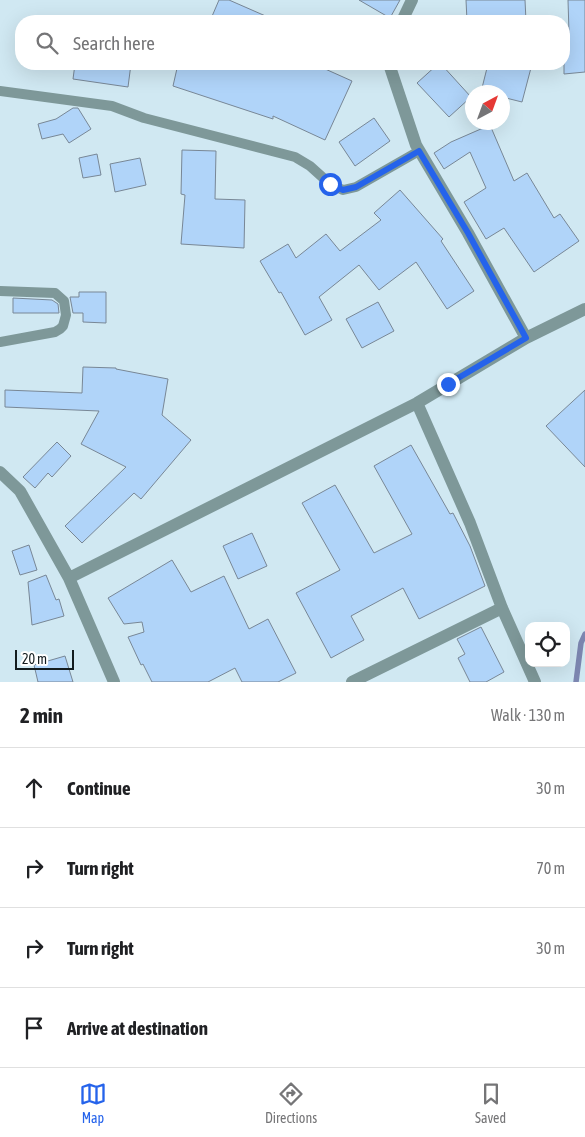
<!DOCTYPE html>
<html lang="en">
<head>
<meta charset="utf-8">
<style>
  body { margin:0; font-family:"Asap Condensed",sans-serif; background:#f6f6f6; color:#202124 }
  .controls { position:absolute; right:15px; bottom:15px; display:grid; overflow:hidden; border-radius:10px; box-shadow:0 5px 20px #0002 }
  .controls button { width:45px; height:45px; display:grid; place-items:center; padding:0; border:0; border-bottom:1px solid #e0e0e0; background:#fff; color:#202124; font:25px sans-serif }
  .compass { position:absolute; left:465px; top:85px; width:45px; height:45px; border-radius:50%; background:#fff; box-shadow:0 5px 20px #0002; rotate:41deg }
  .scale { position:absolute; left:15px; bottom:12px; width:59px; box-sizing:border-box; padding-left:5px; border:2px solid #131c1f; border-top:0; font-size:14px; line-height:18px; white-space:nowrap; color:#131c1f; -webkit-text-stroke:4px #fff; paint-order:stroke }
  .stop { position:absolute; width:15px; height:15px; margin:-11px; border:4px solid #2563eb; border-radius:50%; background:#fff }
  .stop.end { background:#2563eb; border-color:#fff; box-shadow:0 1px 5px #0008 }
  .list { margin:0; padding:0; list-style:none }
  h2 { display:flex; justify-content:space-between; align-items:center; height:65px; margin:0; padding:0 20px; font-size:21px }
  h2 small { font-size:16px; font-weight:400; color:#757577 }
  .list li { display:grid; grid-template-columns:32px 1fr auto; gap:15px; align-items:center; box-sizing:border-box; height:80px; padding:0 20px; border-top:1px solid #e0e0e0 }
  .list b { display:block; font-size:19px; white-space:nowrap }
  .list em { font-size:16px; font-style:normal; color:#757577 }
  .icon { flex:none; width:28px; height:28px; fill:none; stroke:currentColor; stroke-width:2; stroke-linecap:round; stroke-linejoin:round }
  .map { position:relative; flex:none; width:585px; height:682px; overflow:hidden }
  .search { position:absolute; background:#fff; box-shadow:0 5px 20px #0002; left:15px; right:15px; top:15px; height:55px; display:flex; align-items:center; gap:12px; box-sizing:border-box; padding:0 18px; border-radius:20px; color:#757577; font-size:19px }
  .sheet { height:385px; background:#fff }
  nav { display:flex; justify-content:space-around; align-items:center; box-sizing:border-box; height:70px; border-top:1px solid #e0e0e0; background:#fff; font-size:14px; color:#757577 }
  nav a { display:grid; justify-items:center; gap:2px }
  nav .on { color:#2563eb }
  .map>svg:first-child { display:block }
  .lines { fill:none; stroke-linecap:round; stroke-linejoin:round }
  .stream { stroke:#7d87b1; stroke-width:5.5 }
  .building { fill:#b0d4f9; stroke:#788796 }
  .lane { stroke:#7e9899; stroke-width:10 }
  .street { stroke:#7e9899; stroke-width:12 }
  .route { stroke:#2563eb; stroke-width:6 }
</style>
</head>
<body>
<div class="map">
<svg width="585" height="682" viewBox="0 0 585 682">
  <rect width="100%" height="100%" fill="#d0e8f2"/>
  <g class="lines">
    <path class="stream" d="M576,682L581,643L585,634"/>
  </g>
  <path class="building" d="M219,0H229L277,21H210Z
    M359,0H400L390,18Z
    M466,0H525L526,21H467Z
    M568,0H585V72L564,74V34L569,33Z
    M75,64H131L128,87L73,79Z
    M178,64H185L206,69L207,64H314L352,81L325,140L273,116V119L173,86Z
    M438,64H441L471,97L449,117L417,83Z
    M488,64H532L522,102L502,97V92H481Z
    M73,108H78L91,129L69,143L63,134L42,139L38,124L56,119Z
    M374,118L390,141L355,166L339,142Z
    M490,125L514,181L527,173L554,218L560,214L579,241L534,272L504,228L486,239L464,202L486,188L470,152L444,169L434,153L451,142Z
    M182,150L216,151L215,199L245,200L244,248L181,244L185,195L181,194Z
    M97,154L101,175L83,178L79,158Z
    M140,158L146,185L115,192L110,164Z
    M400,190L443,239L441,241L474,291L447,309L416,262L379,290L359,265L319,297L332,320L305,335L281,292L279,293L260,261L288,244L296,258L326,234L340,251L381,220L374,213Z
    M79,292H106V323L83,322V313H73L70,297H79Z
    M13,298L52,300L58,304L59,313H13Z
    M378,302L394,331L362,348L346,319Z
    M83,367L116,368V369L168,379L162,415L191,440L141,499L134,493L82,543L65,526L126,467L81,444L99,411L5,407V390L82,393Z
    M585,390V467L546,426Z
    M57,442L71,456L52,477L48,473L35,488L23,477Z
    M411,445L450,514L453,513L470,546L485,586L419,619L403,588L351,616L364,640L331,658L296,593L340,570L302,503L335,485L374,553L412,534L374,466Z
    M252,533L267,566L238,579L223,546Z
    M29,545L37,570L20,575L12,551Z
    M172,560L191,592L224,576L249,629L268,619L296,673L278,682H242L235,668L208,682H152L143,664L141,665L128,637L144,632L142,622L124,624L108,598Z
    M46,575L56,600L59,599L64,616L32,625L28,582Z
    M481,627L504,672L486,682H470L458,658L465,654L457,639Z
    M65,656L73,682H38L34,665Z"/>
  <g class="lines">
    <path class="lane" d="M0,91L112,106L144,118L295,157L310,166L330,184L343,190L356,187L419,151
      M0,291L55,293L64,301L66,315L63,326L60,329L55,332L0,342"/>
    <path class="street" d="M402,21L412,0
      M389,64L416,145L468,233L526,338
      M417,403L470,523L502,608L535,682
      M0,472L20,491L69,578L114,682
      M69,578L417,403L526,338L585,309
      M352,682L502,608"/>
  </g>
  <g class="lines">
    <path class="route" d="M330,184L343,190L356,187L419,151L468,233L526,338L448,384"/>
  </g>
</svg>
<div class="controls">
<button><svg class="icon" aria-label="locate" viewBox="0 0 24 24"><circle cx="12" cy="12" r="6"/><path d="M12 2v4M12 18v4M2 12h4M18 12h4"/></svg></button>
</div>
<svg class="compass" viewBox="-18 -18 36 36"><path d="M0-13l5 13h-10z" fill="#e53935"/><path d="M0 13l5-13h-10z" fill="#757577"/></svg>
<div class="scale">20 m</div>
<div class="stop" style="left:330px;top:184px"></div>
<div class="stop end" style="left:448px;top:384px"></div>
<div class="search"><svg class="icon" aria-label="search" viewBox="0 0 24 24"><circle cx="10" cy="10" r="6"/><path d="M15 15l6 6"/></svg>Search here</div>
</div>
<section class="sheet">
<h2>2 min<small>Walk · 130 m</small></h2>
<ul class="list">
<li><svg class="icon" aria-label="ahead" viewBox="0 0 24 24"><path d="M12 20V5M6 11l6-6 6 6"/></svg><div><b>Continue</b></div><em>30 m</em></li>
<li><svg class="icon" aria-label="right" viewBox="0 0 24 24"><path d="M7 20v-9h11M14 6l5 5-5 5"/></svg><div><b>Turn right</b></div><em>70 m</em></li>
<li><svg class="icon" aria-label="right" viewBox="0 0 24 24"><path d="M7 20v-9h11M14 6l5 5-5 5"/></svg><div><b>Turn right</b></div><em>30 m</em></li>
<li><svg class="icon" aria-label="arrive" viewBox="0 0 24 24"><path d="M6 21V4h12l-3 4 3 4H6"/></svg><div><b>Arrive at destination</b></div></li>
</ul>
</section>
<nav>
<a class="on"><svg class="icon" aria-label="map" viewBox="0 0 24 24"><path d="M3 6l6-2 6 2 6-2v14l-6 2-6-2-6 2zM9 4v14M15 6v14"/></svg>Map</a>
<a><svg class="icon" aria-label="directions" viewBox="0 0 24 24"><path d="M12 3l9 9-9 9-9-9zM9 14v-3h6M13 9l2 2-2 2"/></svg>Directions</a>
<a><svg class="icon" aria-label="saved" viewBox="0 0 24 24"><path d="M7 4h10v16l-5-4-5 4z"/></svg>Saved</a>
</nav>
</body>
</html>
